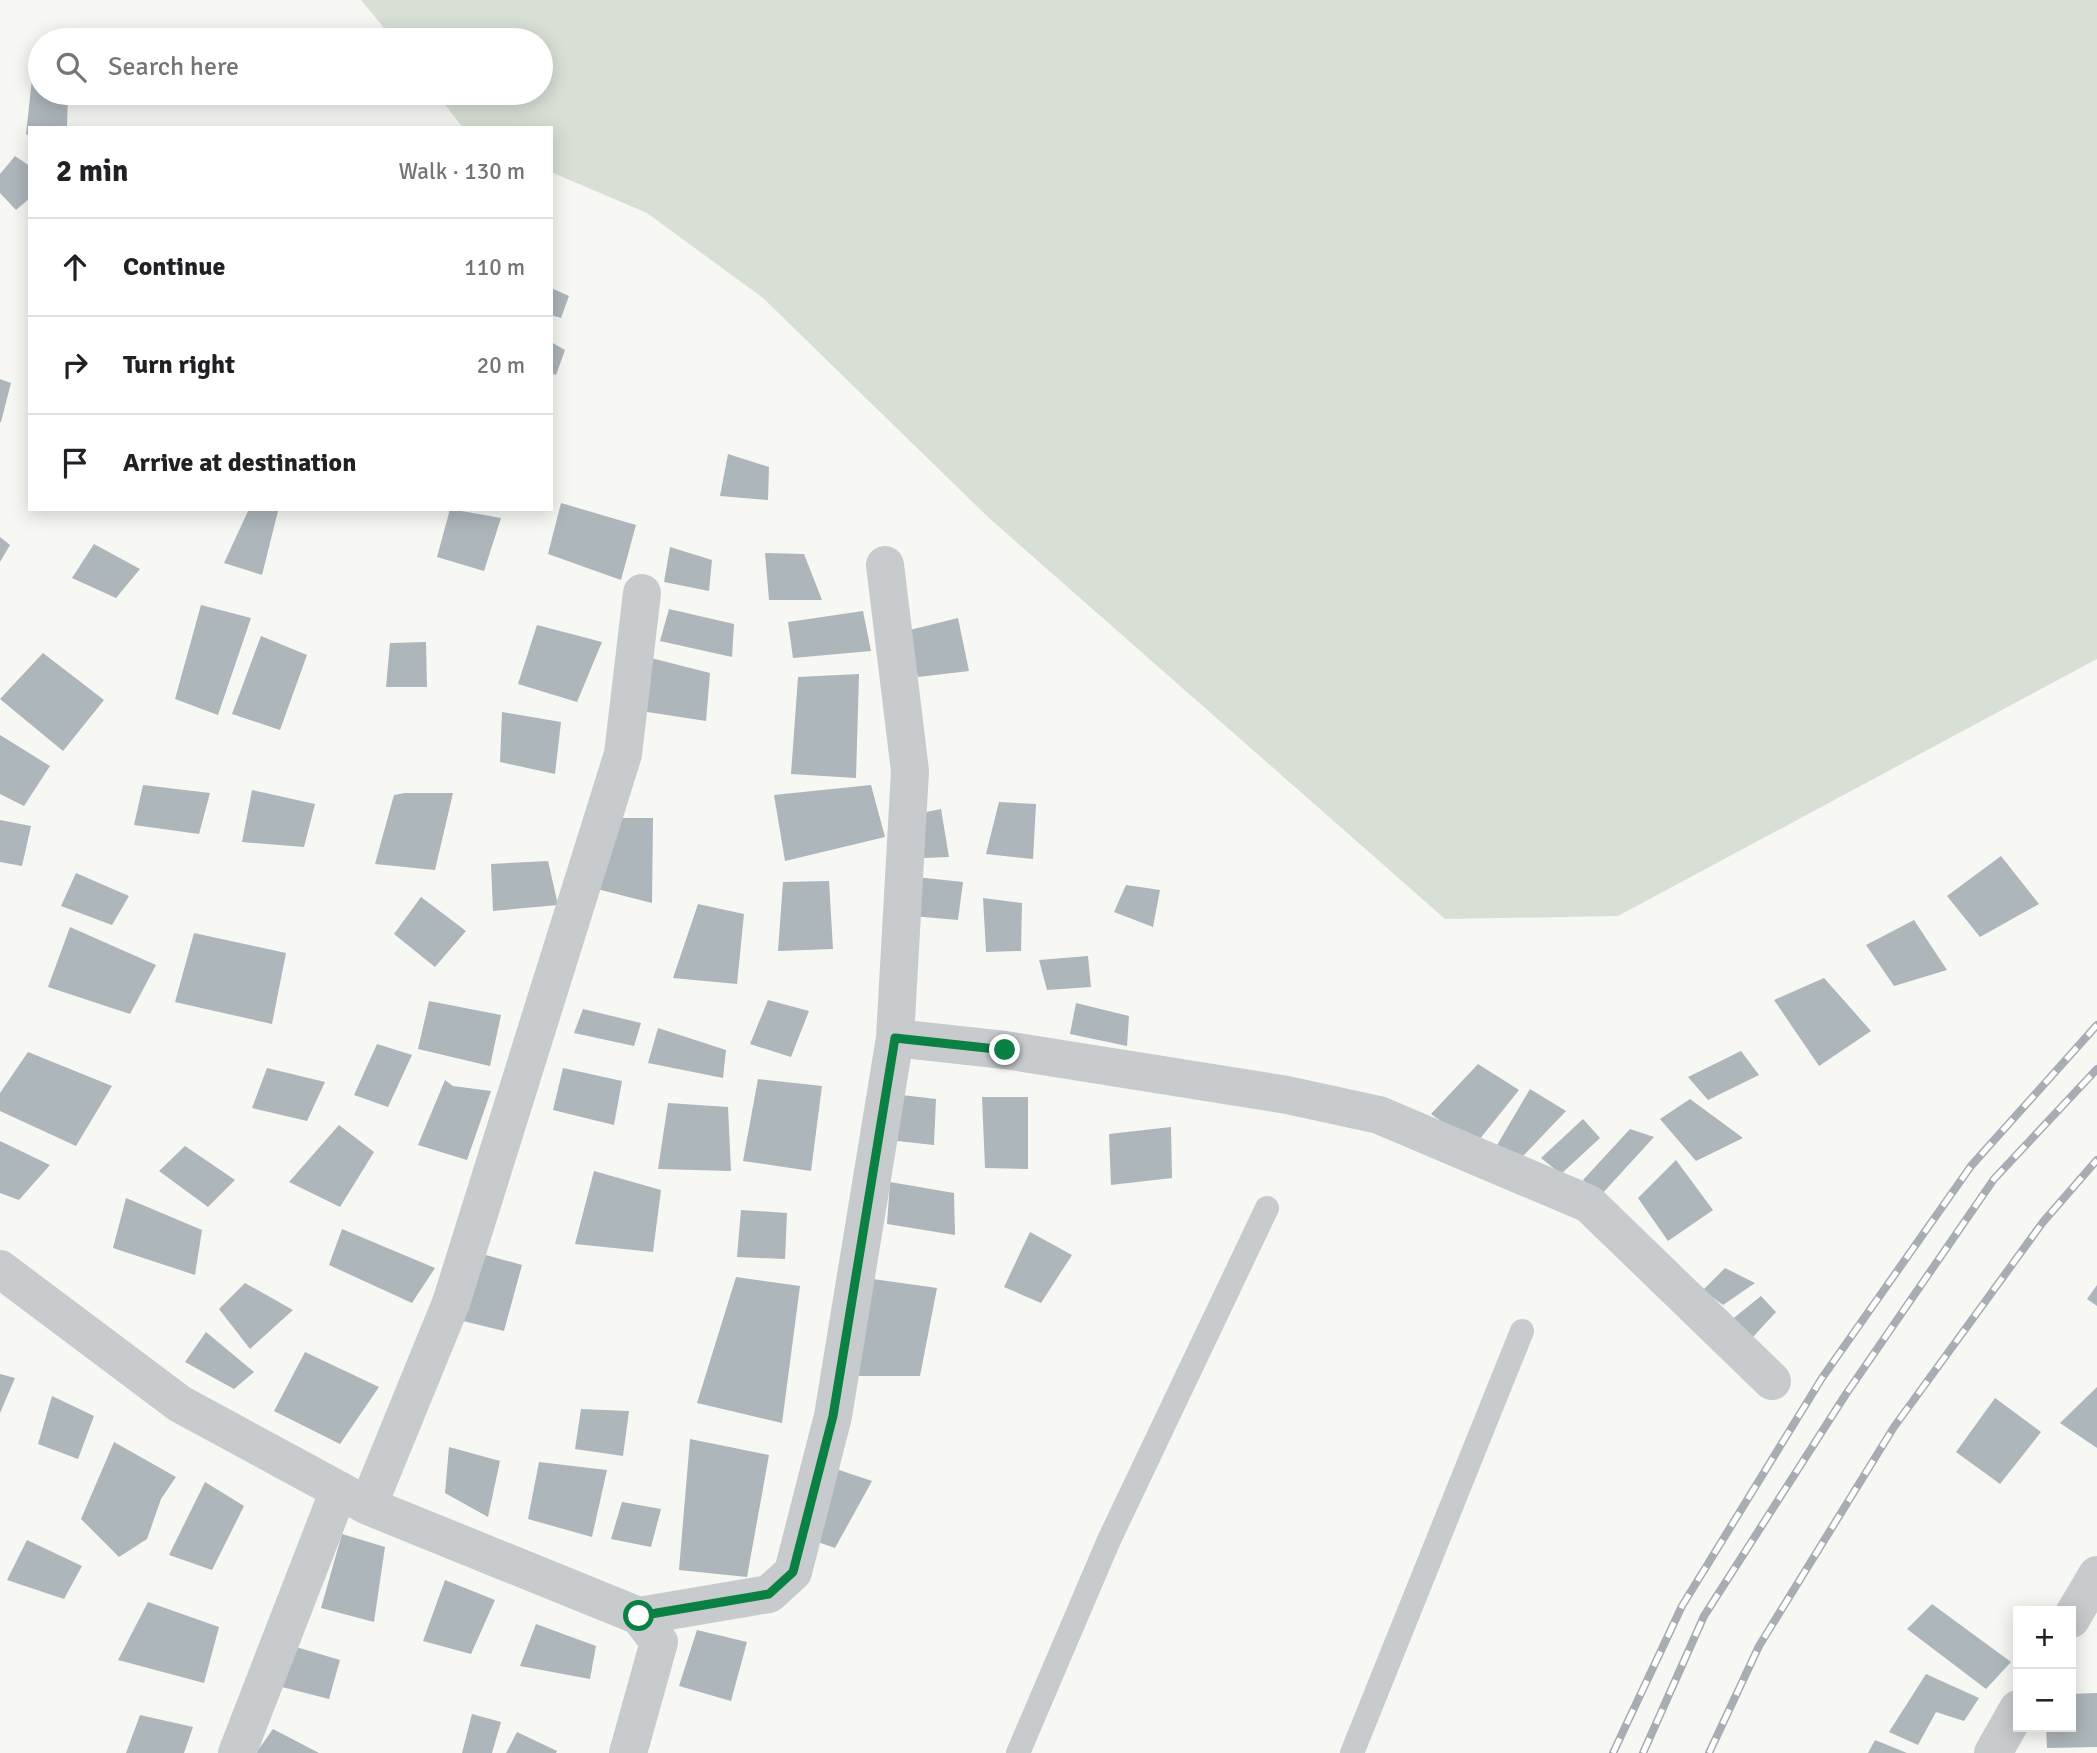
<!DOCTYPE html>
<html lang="en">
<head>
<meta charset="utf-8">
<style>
  body { margin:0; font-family:Signika,sans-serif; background:#f6f6f6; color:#202124 }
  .controls { position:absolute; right:21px; bottom:21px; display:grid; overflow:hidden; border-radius:0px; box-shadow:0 4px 18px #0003 }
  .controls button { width:63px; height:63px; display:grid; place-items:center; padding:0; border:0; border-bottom:2px solid #e0e0e0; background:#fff; color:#202124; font:35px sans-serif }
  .stop { position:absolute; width:21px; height:21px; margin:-16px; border:5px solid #0b8043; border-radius:50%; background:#fff }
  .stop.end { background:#0b8043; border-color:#fff; box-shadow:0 2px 7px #0008 }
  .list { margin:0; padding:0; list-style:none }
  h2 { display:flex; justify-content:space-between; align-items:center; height:91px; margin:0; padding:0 28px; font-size:30px }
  h2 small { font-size:23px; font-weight:400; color:#757577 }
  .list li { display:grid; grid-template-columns:46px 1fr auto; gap:21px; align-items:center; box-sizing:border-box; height:98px; padding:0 28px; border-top:2px solid #e0e0e0 }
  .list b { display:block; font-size:26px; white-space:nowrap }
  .list em { font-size:23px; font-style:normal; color:#757577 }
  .icon { flex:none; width:38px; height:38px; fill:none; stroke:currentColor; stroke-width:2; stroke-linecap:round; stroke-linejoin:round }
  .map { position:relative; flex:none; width:2097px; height:1753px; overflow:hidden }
  .search { position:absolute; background:#fff; box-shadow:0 4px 18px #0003; left:28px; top:28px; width:525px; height:77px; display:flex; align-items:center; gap:18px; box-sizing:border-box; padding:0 24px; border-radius:38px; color:#757577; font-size:26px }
  .panel { position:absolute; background:#fff; box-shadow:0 4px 18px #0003; left:28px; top:126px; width:525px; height:385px; border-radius:0px }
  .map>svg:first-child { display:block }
  .green { fill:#d8e0d5 }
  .building { fill:#adb6bb }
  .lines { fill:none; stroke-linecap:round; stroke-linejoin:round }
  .lane { stroke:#c7cbce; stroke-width:24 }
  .street { stroke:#c7cbce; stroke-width:38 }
  .rail-casing { stroke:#a7adb3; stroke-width:8 }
  .rail { stroke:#fff; stroke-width:5; stroke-dasharray:16; stroke-linecap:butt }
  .route { stroke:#0b8043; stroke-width:9 }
</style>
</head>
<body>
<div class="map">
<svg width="2097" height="1753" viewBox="0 0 2097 1753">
  <rect width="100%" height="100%" fill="#f7f7f4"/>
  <path class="green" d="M361,0H2097V659L1618,916L1445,919L989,518L763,298L647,213L551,172V128H463L436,93H541V40H394Z"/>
  <path class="building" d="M34,61L40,64V93H68L67,128H30V136L26,134Z
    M15,156L30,166V198L16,210L0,193V174Z
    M551,288L569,296L561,318L551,315Z
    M551,342L565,350L556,375L551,373Z
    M0,379L11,383L1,422H0Z
    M728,454L769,467L768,500L720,496Z
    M561,503L636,525L621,580L548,554Z
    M249,509L278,511L262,575L224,563Z
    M450,509L501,518L484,571L437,557Z
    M0,537L10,545L0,562Z
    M94,544L140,569L116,598L72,578Z
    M670,547L712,560L709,591L664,582Z
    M765,553L804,554L822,600H769Z
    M201,605L251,618L218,715L175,699Z
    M669,609L734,624L732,657L660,641Z
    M863,611L871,651L793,658L788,622Z
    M958,618L969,671L918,677L906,631Z
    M537,625L602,642L577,702L518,684Z
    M261,636L307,655L280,730L232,714Z
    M426,642L427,687H386L390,643Z
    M43,653L104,700L63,751L0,699Z
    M651,658L710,673L706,721L641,711Z
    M859,674L856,778L791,774L798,677Z
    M502,712L561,722L555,774L500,762Z
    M0,735L50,766L24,806L0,794Z
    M143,785L210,793L199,834L134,825Z
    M871,785L885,837L785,861L774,795Z
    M252,790L315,804L304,847L242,842Z
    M405,793H453L435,870L375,864L394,795Z
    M999,802L1036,804L1033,859L986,854Z
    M941,809L949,857L923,858L921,813Z
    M618,818H653L652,903L597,889Z
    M0,820L31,826L22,866L0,862Z
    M2001,856L2039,904L1980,937L1947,896Z
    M548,861L558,905L493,911L491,864Z
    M76,873L129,896L112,925L61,906Z
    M916,877L963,882L958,920L912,916Z
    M829,881L833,949L778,951L783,882Z
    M1126,885L1160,890L1153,927L1114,912Z
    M421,897L466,931L435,967L394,934Z
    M983,898L1022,903L1021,951L986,952Z
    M698,904L744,914L737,984L673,978Z
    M1914,920L1947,970L1894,986L1866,945Z
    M70,927L156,965L130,1014L48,987Z
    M194,933L286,953L272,1024L175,1002Z
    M1088,956L1091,987L1047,990L1039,960Z
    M1824,978L1871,1031L1819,1066L1774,1000Z
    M768,1000L809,1011L791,1057L750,1044Z
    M429,1001L501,1015L490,1066L418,1049Z
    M1076,1003L1129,1016L1127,1046L1070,1034Z
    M583,1009L641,1023L634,1046L574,1033Z
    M658,1028L726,1050L723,1078L648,1063Z
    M377,1044L412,1055L388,1107L354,1095Z
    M1741,1051L1759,1075L1708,1100L1688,1077Z
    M28,1052L112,1086L76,1146L0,1111V1093Z
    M1478,1064L1519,1090L1475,1145L1431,1114Z
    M267,1068L325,1082L307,1121L252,1108Z
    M563,1068L622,1081L614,1125L553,1110Z
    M758,1079L822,1086L811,1171L743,1161Z
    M445,1080L453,1086L491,1091L467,1160L418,1145Z
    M1530,1089L1566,1111L1523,1156L1497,1145Z
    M902,1095L936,1099L934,1145L897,1141Z
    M982,1097H1028V1169L985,1168Z
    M1690,1099L1743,1138L1696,1161L1660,1119Z
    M668,1103L728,1107L731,1171L658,1169Z
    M1583,1119L1600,1138L1561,1174L1541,1158Z
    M339,1125L374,1152L340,1207L289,1182Z
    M1171,1127L1172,1178L1111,1185L1109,1134Z
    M1630,1129L1654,1137L1600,1196L1583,1180Z
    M0,1141L50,1165L19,1200L0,1193Z
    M185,1146L235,1180L208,1207L159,1171Z
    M1676,1160L1713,1210L1668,1241L1638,1198Z
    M594,1171L661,1190L653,1252L575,1244Z
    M890,1182L954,1193L955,1235L887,1224Z
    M126,1198L202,1230L195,1275L113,1248Z
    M741,1210L787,1213L785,1259L737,1257Z
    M342,1229L435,1268L412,1303L329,1265Z
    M1030,1232L1072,1255L1041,1303L1004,1287Z
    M486,1255L522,1265L504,1331L459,1320Z
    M1725,1268L1755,1283L1723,1305L1703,1290Z
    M736,1277L800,1286L782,1423L697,1403Z
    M873,1279L937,1288L920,1376H853Z
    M245,1283L293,1310L250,1349L219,1309Z
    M2097,1285V1306L2087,1299Z
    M1761,1296L1776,1312L1752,1338L1730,1321Z
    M206,1332L254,1372L234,1389L185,1362Z
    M305,1352L379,1387L340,1444L274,1411Z
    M0,1374L15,1378L0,1413Z
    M2097,1387V1448L2060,1423Z
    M52,1396L94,1416L78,1459L38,1444Z
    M1995,1398L2041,1432L2000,1484L1956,1452Z
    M581,1409L629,1411L623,1456L575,1449Z
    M690,1439L769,1455L747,1577L679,1570Z
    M114,1442L176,1477L161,1499L147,1539L119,1557L81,1519Z
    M449,1447L500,1461L488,1517L445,1493Z
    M539,1462L607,1470L592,1537L528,1519Z
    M833,1468L872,1481L835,1548L812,1540Z
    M205,1482L244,1506L212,1570L169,1555Z
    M622,1502L661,1509L651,1547L611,1539Z
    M342,1534L385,1547L374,1622L321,1608Z
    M27,1540L82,1566L64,1599L7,1580Z
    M445,1580L495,1600L471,1654L423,1641Z
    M148,1602L219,1627L204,1683L118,1660Z
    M1932,1604L2011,1662L1986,1689L1907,1629Z
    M536,1624L596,1646L590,1679L520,1666Z
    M697,1630L747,1642L731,1701L679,1686Z
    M296,1647L340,1660L329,1699L278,1686Z
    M1926,1674L1979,1698L1964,1721L1936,1712L1918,1745L1889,1732Z
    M2097,1693V1747L2047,1748L2046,1727H2071V1694Z
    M472,1714L501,1722L492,1753H462Z
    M140,1715L193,1727L184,1753H126Z
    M273,1729L319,1753H256Z
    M517,1732L557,1751L556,1753H506Z
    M1875,1740L1907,1753H1868Z"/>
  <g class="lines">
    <path class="lane" d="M1018,1753L1109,1540L1267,1208
      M1352,1753L1522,1331"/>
    <path class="street" d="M895,1038L1005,1050L1287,1095L1379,1115L1589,1204L1772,1381
      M0,1269L180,1404L368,1506L639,1616L659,1642L628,1753
      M368,1506L451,1303L623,754L642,593
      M639,1616L769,1594L793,1572L833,1416L895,1038L910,771L885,565
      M2071,1619L2097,1575
      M237,1753L339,1490
      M1993,1753L2018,1709"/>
    <g class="rail-casing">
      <path id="rail" d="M1613,1753L1682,1606L1822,1378L1971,1166L2097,1025
        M1643,1753L1704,1616L1846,1394L1994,1179L2097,1069
        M1709,1753L1759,1646L1894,1427L2043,1222L2097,1160"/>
    </g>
    <use href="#rail" class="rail"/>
  </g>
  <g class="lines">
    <path class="route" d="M639,1616L769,1594L793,1572L833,1416L895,1038L1005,1050"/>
  </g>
</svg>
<div class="controls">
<button>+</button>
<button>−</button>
</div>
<div class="stop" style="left:639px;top:1616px"></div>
<div class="stop end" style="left:1005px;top:1050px"></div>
<div class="search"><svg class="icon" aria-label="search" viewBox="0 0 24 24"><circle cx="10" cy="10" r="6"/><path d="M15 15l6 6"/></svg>Search here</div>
<section class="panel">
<h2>2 min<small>Walk · 130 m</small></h2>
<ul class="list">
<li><svg class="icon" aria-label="ahead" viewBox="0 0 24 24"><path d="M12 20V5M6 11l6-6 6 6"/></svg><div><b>Continue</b></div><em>110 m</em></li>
<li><svg class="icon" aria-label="right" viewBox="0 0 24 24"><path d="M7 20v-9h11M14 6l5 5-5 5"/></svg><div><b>Turn right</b></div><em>20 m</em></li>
<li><svg class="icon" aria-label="arrive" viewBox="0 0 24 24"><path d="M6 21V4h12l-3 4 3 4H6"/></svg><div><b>Arrive at destination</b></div></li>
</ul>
</section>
</div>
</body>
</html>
